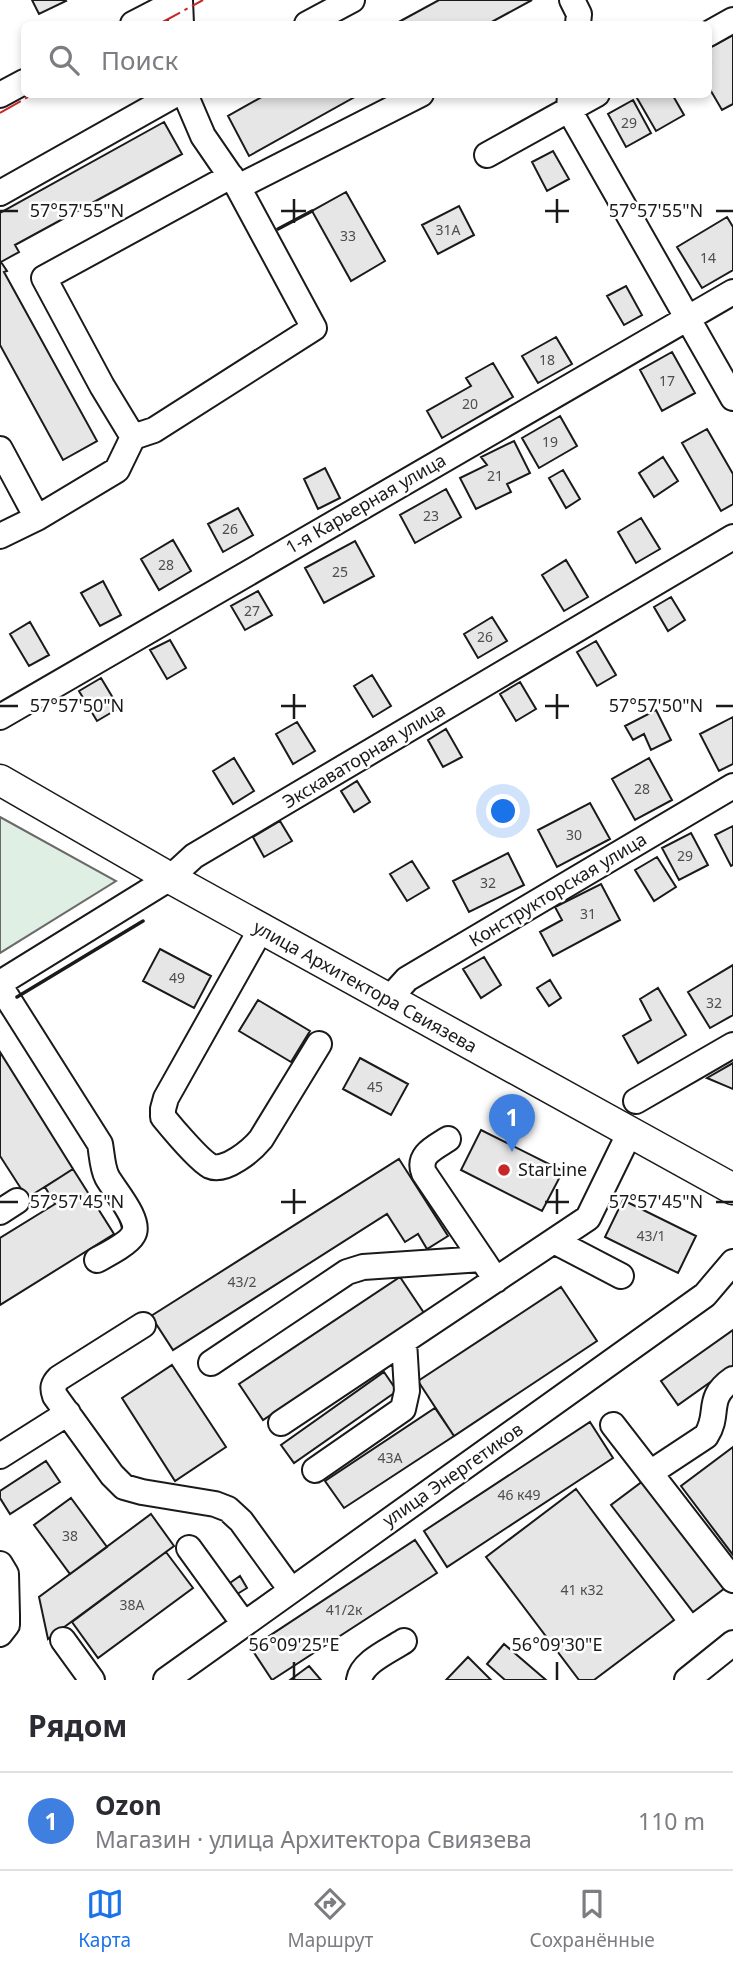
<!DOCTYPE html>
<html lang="ru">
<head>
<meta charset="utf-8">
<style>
  body { margin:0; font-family:"Noto Sans",sans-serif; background:#f7f7f7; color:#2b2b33 }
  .you { position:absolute; left:504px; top:812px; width:24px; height:24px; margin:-18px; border:5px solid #fff; border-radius:50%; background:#1a73e8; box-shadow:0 0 0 10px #1a73e833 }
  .badge { display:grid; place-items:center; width:46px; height:46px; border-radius:50%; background:#1a73e8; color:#fff; font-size:23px; font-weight:700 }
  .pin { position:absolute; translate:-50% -58px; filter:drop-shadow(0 2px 4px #0008) }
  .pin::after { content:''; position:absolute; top:37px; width:24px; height:21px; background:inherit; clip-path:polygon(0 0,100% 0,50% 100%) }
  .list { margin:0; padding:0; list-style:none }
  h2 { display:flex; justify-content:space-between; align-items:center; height:91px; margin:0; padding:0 28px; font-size:30px }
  h2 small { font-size:23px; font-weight:400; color:#7c7c81 }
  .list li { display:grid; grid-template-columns:46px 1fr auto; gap:21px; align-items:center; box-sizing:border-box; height:98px; padding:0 28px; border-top:2px solid #e1e1e2 }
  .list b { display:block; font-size:26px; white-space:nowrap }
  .list p { margin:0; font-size:23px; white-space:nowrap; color:#7c7c81 }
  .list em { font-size:23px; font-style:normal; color:#7c7c81 }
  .icon { flex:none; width:38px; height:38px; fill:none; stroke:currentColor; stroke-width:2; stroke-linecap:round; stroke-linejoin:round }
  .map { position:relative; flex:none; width:733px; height:1680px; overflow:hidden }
  .search { position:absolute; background:#fff; box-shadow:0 4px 10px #0003; left:21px; right:21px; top:21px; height:77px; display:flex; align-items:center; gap:18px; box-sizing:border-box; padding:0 24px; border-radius:10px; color:#7c7c81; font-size:26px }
  .sheet { height:189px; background:#fff }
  nav { display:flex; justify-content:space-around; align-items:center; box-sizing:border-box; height:98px; border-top:2px solid #e1e1e2; background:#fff; font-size:19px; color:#7c7c81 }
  nav a { display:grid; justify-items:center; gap:4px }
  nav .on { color:#1a73e8 }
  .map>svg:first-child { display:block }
  .green { fill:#e0efe3; stroke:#6a6a6a; stroke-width:2 }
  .building { fill:#e6e6e6; stroke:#1a1a1a; stroke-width:2 }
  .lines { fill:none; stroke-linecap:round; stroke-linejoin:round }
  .minor-casing { stroke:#1a1a1a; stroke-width:28 }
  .major-casing { stroke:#1a1a1a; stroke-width:33 }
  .minor { stroke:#fff; stroke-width:24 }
  .major { stroke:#fff; stroke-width:30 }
  .wall { stroke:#1a1a1a; stroke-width:3.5 }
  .power { stroke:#c62828; stroke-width:2; stroke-dasharray:24 5 3.5 5; stroke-linecap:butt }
  .ticks { fill:none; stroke:#1a1a1a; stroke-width:2.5 }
  .poi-dot { fill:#c62828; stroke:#fff; stroke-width:2.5 }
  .labels { text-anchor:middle; stroke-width:5; stroke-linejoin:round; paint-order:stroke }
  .number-label { font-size:14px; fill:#4d4d4d }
  .street-label { font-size:18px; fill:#1a1a1a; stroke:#fff }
  .poi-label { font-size:18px; fill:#1a1a1a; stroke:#fff; text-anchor:start }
  .ticks-label { font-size:18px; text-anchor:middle; fill:#1a1a1a; stroke:#fff; stroke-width:5; stroke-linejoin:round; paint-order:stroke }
</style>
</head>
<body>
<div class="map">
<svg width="733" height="1680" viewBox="0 0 733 1680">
  <rect width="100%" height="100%" fill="#fff"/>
  <path class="green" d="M0,817L116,881L0,953Z"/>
  <path class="building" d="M32,0H65L66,1L39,14Z
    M439,0H532L488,24H395Z
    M733,35V104L722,110L708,86V64L711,62L708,57V49Z
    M267,94H360L249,156L228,116Z
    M643,94H672L684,115L656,131L637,98Z
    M633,100L651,133L626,147L608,114Z
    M164,122L182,154L15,245L19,252L1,262L7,271L4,272L97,441L63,460L0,345V213Z
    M553,151L569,179L547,191L532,162Z
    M346,192L385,261L351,281L312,211Z
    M459,206L474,235L438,254L422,225Z
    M727,217L733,227V270L702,288L677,247Z
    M626,286L642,315L624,325L607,296Z
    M556,337L572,364L538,383L522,356Z
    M672,352L695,393L662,411L640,370Z
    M493,363L513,397L442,438L427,411L471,386L466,378Z
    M560,416L577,446L539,468L522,438Z
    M707,429L733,474V504L721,511L682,443Z
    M514,441L530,473L507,484L511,492L476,509L460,478L487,465L481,457Z
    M663,457L678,481L654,497L639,473Z
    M325,468L340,498L318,509L304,479Z
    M563,470L580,499L566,508L549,478Z
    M446,489L461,517L415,543L400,515Z
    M238,508L253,535L223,552L208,524Z
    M641,518L660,549L636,563L618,532Z
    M173,540L191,571L159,590L141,559Z
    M355,541L374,576L324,603L305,568Z
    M566,560L588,597L564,611L542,575Z
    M103,581L121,615L100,626L81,593Z
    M258,591L272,615L245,630L231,606Z
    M671,597L685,620L668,631L654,607Z
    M492,617L507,641L478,658L464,634Z
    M30,622L49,655L29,666L10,634Z
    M170,640L186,668L167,679L150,650Z
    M596,641L616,675L597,686L577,652Z
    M372,675L391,706L373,717L354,686Z
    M101,678L119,708L97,721L79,691Z
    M520,682L536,709L516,721L500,694Z
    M656,710L671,740L651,750L644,734L633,740L625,726Z
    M733,717V764L719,771L700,734Z
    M297,722L315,751L293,764L276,734Z
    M446,729L462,757L443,767L428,740Z
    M234,758L254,791L233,804L213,771Z
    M649,758L672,800L635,820L612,779Z
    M357,781L370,802L354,812L341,791Z
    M590,803L610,839L557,867L538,830Z
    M280,821L292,841L264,857L253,837Z
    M733,826V865L731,866L715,835Z
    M691,833L708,865L679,880L662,848Z
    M508,853L524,885L469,912L453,881Z
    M657,857L676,887L654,901L635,870Z
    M412,861L429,888L407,901L390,874Z
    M601,884L620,920L553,956L540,932L562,920L555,907Z
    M160,949L211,976L194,1008L143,981Z
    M484,957L501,985L481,998L463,969Z
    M733,965V1015L710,1028L688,992Z
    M550,980L561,998L549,1006L537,988Z
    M658,988L686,1035L638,1063L623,1036L651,1020L640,999Z
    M258,1000L310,1031L291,1062L239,1031Z
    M0,1052L73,1169L27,1198L0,1156Z
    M360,1058L408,1084L391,1115L343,1089Z
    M733,1063V1089L707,1078Z
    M481,1130L563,1171L542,1211L461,1170Z
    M399,1159L448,1236L427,1249L418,1234L405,1242L387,1214L173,1350L151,1316Z
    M73,1169L114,1234L0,1305V1238L55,1204L45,1187Z
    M623,1200L696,1236L678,1273L605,1237Z
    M400,1277L424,1313L263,1420L239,1384Z
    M561,1287L597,1341L454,1436L418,1381Z
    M733,1330V1366L678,1405L661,1381Z
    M172,1365L226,1447L175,1481L122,1398Z
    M384,1372L397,1391L294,1463L281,1445Z
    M435,1408L454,1436L344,1508L325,1481Z
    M590,1422L613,1458L447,1567L424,1531Z
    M733,1447V1555L681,1486Z
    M46,1461L60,1482L10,1514L0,1498V1491Z
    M643,1481L725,1588L693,1612L611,1505Z
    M576,1489L674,1620L594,1680H579L486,1557Z
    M71,1498L107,1547L70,1574L34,1525Z
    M151,1514L174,1546L48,1639L39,1597Z
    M415,1540L437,1573L272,1680L251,1648Z
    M166,1552L193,1588L98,1658L72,1622Z
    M240,1576L247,1588L234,1596L227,1585Z
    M504,1644L546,1680H505L487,1664Z
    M468,1657L491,1680H446Z
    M309,1666L321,1680H290Z"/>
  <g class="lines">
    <g class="minor-casing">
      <path id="minor" d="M180,0L181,24
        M572,0L579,14L578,24
        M133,24L179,0
        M307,24L352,0
        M708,34L733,20
        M570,94L569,110L733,398
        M0,95L24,82
        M487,155L597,94
        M238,187L421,94
        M0,193L176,94
        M133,437L102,386L44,278L231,176
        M0,449L37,518
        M0,536L37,518L117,470L133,437L154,430L314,328L238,187L203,136L185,94
        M0,717L733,292
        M261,929L166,1098L163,1109V1117C172,1128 199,1160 210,1166C225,1173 252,1150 261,1139L319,1044
        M0,983L170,878L194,856L733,537
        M0,986L100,1144C102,1154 102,1167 107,1177C114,1190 142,1221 133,1235C128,1244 106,1255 97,1260
        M388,1000L407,979L733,786
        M636,1101L733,1045
        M448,1139C434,1148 417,1155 424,1173L482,1259
        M0,1212L17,1201
        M554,1241L621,1276
        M143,1325L59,1378C53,1384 52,1388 55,1396L112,1475L124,1487L142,1492L215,1504L228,1509L241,1521L291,1590
        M211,1363L347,1272L363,1267L482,1259L496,1280
        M281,1423L588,1218L630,1132
        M613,1425L733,1580
        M0,1456L68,1413
        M315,1470L403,1409L407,1391L404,1341
        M650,1473L706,1436C721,1413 704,1399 733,1379
        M189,1548L244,1624
        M0,1564L6,1574L7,1615V1625L0,1634
        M63,1640L92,1680
        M166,1680L705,1295L733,1262
        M359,1680C362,1662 389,1651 404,1641
        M687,1680L733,1643"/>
    </g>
    <g class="major-casing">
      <path id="major" d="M0,780L170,878L733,1189"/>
    </g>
    <use href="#minor" class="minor"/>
    <use href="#major" class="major"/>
    <path class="wall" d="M278,229L312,211
      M17,997L143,921"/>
    <path class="power" d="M159,24L203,0
      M0,113L33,94"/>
  </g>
  <path class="ticks" d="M294,199V223M557,199V223M0,211H18M281,211H306M545,211H569M716,211H733M294,694V719M557,694V719M0,706H18M281,706H306M545,706H569M716,706H733M294,1189V1214M557,1189V1214M0,1202H18M281,1202H306M545,1202H569M716,1202H733M294,1662V1680M557,1662V1680"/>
  <circle class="poi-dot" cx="504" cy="1170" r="7"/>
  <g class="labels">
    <g class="number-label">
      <text x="629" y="128">29</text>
      <text x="448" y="235">31А</text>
      <text x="348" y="241">33</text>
      <text x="708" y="263">14</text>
      <text x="547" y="365">18</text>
      <text x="667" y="386">17</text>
      <text x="470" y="409">20</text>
      <text x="550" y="447">19</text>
      <text x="495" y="481">21</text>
      <text x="431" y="521">23</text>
      <text x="230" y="534">26</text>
      <text x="166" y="570">28</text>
      <text x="340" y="577">25</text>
      <text x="252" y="616">27</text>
      <text x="485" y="642">26</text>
      <text x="642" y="794">28</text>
      <text x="574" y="840">30</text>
      <text x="685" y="861">29</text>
      <text x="488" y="888">32</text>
      <text x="588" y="919">31</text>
      <text x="177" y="983">49</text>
      <text x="714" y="1008">32</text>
      <text x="375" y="1092">45</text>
      <text x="651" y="1241">43/1</text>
      <text x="242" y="1287">43/2</text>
      <text x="390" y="1463">43А</text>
      <text x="519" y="1500">46 к49</text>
      <text x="70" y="1541">38</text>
      <text x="582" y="1595">41 к32</text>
      <text x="132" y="1610">38А</text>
      <text x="344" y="1615">41/2к</text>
    </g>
    <g class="street-label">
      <text transform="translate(366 504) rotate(-30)" y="6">1-я Карьерная улица</text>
      <text transform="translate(364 756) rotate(-31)" y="6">Экскаваторная улица</text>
      <text transform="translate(558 890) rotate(-31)" y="6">Конструкторская улица</text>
      <text transform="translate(365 987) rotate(29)" y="6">улица Архитектора Свиязева</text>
      <text transform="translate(453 1475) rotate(-35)" y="6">улица Энергетиков</text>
    </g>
    <g class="poi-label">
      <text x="518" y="1176">StarLine</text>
    </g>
  </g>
  <g class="ticks-label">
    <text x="77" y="217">57°57'55"N</text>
    <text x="656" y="217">57°57'55"N</text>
    <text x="77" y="712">57°57'50"N</text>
    <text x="656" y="712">57°57'50"N</text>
    <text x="77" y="1208">57°57'45"N</text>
    <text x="656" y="1208">57°57'45"N</text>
    <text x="294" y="1651">56°09'25"E</text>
    <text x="557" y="1651">56°09'30"E</text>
  </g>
</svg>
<div class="you"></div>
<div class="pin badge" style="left:512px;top:1152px;background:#3f7fe0">1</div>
<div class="search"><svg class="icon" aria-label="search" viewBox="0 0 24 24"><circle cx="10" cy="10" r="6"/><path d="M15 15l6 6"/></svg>Поиск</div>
</div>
<section class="sheet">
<h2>Рядом<small></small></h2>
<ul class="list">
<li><span class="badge" style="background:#3f7fe0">1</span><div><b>Ozon</b><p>Магазин · улица Архитектора Свиязева</p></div><em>110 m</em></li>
</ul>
</section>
<nav>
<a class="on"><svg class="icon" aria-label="map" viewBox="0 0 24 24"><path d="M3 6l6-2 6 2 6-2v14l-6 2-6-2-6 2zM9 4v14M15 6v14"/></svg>Карта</a>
<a><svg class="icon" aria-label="directions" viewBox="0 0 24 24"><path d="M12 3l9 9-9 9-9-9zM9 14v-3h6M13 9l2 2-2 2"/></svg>Маршрут</a>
<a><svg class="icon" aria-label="saved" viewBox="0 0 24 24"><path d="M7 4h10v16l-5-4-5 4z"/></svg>Сохранённые</a>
</nav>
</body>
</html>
